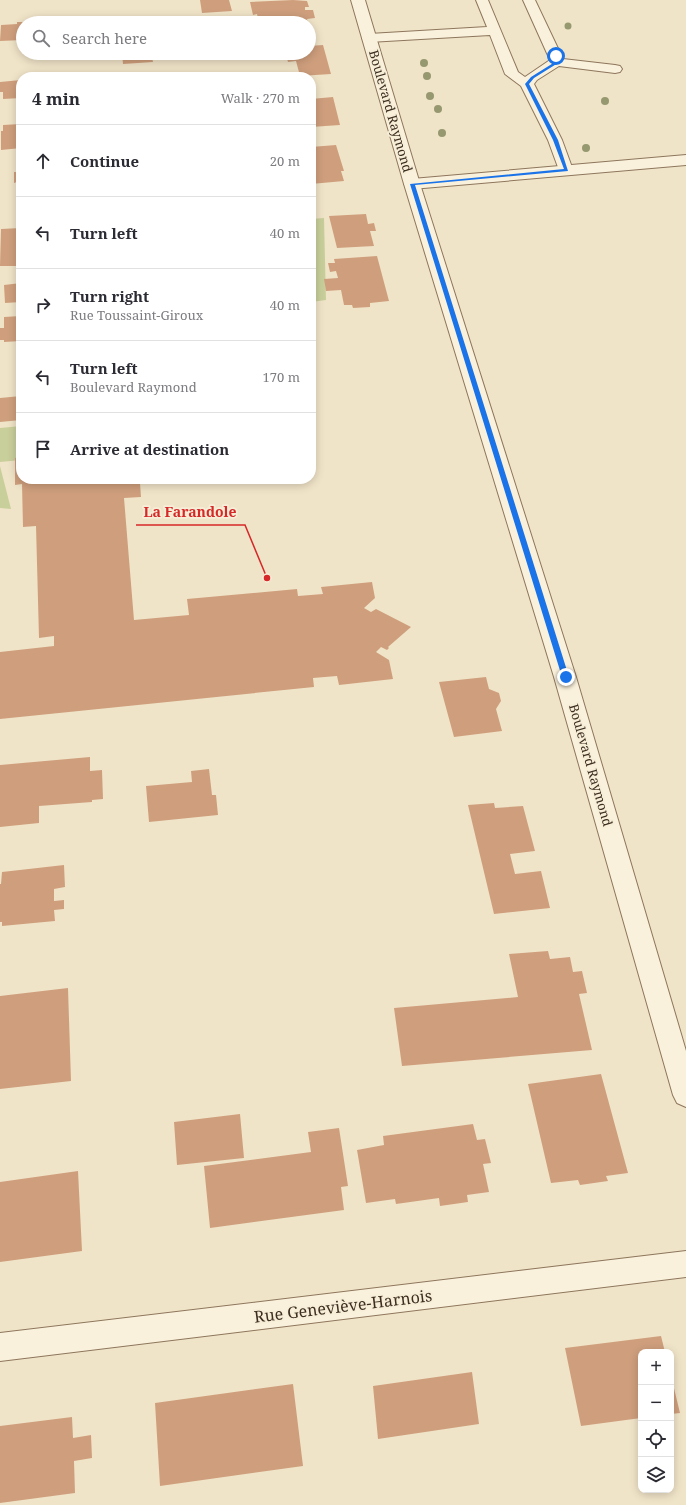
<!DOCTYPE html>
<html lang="en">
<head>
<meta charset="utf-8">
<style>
  body { margin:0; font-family:"Noto Serif",serif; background:#f7f7f7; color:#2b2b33 }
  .controls { position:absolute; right:12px; bottom:12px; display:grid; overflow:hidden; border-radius:8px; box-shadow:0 2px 10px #0003 }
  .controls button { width:36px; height:36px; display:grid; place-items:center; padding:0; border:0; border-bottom:1px solid #e1e1e2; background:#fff; color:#2b2b33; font:20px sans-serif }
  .stop { position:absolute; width:12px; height:12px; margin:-9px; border:3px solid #1a73e8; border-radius:50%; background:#fff }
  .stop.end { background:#1a73e8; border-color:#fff; box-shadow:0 1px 4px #0008 }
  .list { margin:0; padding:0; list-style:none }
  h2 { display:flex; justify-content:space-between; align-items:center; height:52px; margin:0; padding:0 16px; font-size:17px }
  h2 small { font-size:13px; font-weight:400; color:#7c7c81 }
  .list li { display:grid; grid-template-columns:26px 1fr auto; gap:12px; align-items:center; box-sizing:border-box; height:72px; padding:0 16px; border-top:1px solid #e1e1e2 }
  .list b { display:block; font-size:15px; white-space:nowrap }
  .list p { margin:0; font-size:13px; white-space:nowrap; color:#7c7c81 }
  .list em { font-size:13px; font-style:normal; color:#7c7c81 }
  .icon { flex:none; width:22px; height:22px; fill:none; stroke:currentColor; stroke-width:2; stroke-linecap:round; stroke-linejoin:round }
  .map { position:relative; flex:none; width:686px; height:1505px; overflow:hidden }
  .search { position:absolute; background:#fff; box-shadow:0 2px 10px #0003; left:16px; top:16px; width:300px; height:44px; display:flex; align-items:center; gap:10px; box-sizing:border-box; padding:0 14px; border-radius:22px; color:#7c7c81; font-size:15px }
  .panel { position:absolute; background:#fff; box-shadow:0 2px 10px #0003; left:16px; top:72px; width:300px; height:412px; border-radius:16px }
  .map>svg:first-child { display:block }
  .green { fill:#c9cf9b }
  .building { fill:#cf9f7d }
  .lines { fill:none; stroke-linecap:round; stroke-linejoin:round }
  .service-casing { stroke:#8d765c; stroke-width:2 }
  .minor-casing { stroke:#8d765c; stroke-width:2 }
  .tertiary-casing { stroke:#8d765c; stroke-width:2 }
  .service { fill:#faf1dc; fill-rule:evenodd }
  .minor { fill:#faf1dc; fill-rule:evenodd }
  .tertiary { fill:#faf1dc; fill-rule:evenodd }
  .tree { fill:#96986f }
  .route { fill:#1a73e8 }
  .labels { text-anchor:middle; stroke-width:3.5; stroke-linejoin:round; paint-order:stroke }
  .street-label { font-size:13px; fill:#3d2e20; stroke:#f7eed8 }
  .near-street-label { font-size:16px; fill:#3d2e20; stroke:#f7eed8 }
  .leader { fill:none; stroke:#d62828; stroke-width:1.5 }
  .callout-dot { fill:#d62828; stroke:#f7eed8; stroke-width:1.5 }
  .callout-label { font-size:14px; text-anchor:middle; font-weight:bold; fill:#d62828; stroke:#f7eed8; stroke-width:3.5; stroke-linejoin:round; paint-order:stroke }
</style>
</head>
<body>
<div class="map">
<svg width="686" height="1505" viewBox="0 0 686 1505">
  <rect width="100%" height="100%" fill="#f0e4c8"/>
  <path class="green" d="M324,218L326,300L311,302V219Z
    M21,426V460L0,462V428Z
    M0,466L11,509L0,508Z"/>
  <path class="building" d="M200,0H229L232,11L202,13Z
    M293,0L307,1L309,7H305V10H313L315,18L307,19L308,23H259L257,14L253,15L250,2Z
    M17,22H23V40L0,41L1,25L17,24Z
    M323,45L331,74L300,76L296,61L288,62L286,55H294V53H309V46Z
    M122,53H151L153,62L123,64Z
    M21,80V98L3,99V92H0V82Z
    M333,97L340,125L311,127V99Z
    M21,124V148L1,150V131H3V125Z
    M336,145L344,171H341L344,181L311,184V147Z
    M16,161H21V191H17V182L14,183V172H17Z
    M366,214L368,224L374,223L376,231H370L374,246L337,248L329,216Z
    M21,228V266H0L1,229Z
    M377,256L389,301L370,303V307L353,308L352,305H344L341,290L326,291L324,279L338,278L336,271L330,272L328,263H335L334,259Z
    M21,283V302L5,303L4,285Z
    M21,316V341L4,342V340H0V328H4V317Z
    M21,396V420L0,422V398Z
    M21,457V479H130L131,484L140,483L141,497L124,498L134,620L189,615L187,599L297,589L298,596L323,594L321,587L372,582L375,598L364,608L371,612L376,609L411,627L388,647L389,648L387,650L381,647L376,652L389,660L393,679L339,685L337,676L313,678L314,687L0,719V652L54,646V636L39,638L36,526L23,527L22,484L15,485V458Z
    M486,677L489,689L499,693L501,701L496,709L502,731L454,737L439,682Z
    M90,757V771L102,770L103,799L92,800V802L39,806V823L0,827V765Z
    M209,769L212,795H216L218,815L149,822L146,786L192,782L191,771Z
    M494,803L495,808L523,806L535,851L510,854L515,874L541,871L550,908L494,914L468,805Z
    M64,865L65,887L54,889V901L64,900V909L54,910L55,921L2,926V922H0V884H1L2,872Z
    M548,951L550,959L570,957L573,972L582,971L587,993L579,994L592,1050L402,1066L394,1008L518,997L509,954Z
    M68,988L71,1081L0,1089V996Z
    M601,1074L628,1173L606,1176L608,1181L580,1185L578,1180L551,1183L528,1084Z
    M240,1114L244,1158L177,1165L174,1122Z
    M473,1124L477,1140L485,1139L491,1163L483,1164L489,1192L467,1195L468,1202L440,1206L439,1198L396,1204L395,1199L366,1203L357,1150L384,1145L383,1136Z
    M339,1128L348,1186L341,1187L344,1210L210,1228L204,1166L311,1152L308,1132Z
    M78,1171L82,1251L0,1262V1182Z
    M661,1336L665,1352H641V1418L581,1426L565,1348Z
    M472,1372L479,1424L378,1439L373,1386Z
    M671,1380H672L680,1413L671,1414Z
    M293,1384L303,1466L160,1486L155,1403Z
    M72,1417L73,1438L91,1435L92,1458L74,1461L75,1493L0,1503V1426Z"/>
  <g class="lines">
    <g class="service-casing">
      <path id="service" d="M476,0H488L518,72L525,77L550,60L523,0H535L563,59L615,65L620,66L622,69L620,72L615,73L559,66L537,80L534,84L562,140L573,170L571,173L566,174L561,173L559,170L548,140L521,86L505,74L490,35L369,42L364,41L362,38L364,35L369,34L487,27Z"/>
    </g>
    <g class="minor-casing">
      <path id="minor" d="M686,155V165L412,189L407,187L404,184L407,181L412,179Z
        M686,1251V1277L0,1361V1333Z"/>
    </g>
    <g class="tertiary-casing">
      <path id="tertiary" d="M351,0H365L420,184L576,677L686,1051V1107L677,1103L673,1095L554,677L404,184Z"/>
    </g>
    <use href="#service" class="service"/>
    <use href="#minor" class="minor"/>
    <use href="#tertiary" class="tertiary"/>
  </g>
  <g class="tree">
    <circle cx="568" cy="26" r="3.5"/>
    <circle cx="424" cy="63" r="4"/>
    <circle cx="427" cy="76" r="4"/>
    <circle cx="430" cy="96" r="4"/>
    <circle cx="605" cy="101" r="4"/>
    <circle cx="438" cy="109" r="4"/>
    <circle cx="442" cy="133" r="4"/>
    <circle cx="586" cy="148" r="4"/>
  </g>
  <path class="route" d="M556,55L558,56V63L534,78L529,84L558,140L568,171L415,185L569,677L566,679L562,677L410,184L564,169L553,140L525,84L531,77L555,62L554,56Z"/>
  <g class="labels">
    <g class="street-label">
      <text transform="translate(391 111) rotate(74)" y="5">Boulevard Raymond</text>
      <text transform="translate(591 765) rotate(74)" y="5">Boulevard Raymond</text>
    </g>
    <g class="near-street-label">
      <text transform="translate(343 1306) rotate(-7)" y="6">Rue Geneviève-Harnois</text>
    </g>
  </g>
  <path class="leader" d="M267 578L245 525H136"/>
  <circle class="callout-dot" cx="267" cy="578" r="4"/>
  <g class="callout-label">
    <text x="190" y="517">La Farandole</text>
  </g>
</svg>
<div class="controls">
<button>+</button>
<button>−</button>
<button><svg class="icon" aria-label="locate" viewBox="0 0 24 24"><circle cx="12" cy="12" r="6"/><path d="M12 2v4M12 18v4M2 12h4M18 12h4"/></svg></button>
<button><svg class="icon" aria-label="layers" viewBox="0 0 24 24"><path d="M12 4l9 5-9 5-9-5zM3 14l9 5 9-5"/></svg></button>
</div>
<div class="stop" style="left:556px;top:56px"></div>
<div class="stop end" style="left:566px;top:677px"></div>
<div class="search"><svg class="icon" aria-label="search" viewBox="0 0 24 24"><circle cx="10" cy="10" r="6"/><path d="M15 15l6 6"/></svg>Search here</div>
<section class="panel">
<h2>4 min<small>Walk · 270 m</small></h2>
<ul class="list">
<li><svg class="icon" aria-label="ahead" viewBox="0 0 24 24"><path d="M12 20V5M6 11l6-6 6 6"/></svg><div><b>Continue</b></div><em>20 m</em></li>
<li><svg class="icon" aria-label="left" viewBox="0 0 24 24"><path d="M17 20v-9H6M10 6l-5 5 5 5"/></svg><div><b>Turn left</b></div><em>40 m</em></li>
<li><svg class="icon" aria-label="right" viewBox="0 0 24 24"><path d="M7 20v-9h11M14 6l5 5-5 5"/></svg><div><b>Turn right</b><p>Rue Toussaint-Giroux</p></div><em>40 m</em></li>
<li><svg class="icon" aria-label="left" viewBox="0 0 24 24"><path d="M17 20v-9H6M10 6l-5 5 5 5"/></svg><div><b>Turn left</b><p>Boulevard Raymond</p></div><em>170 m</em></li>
<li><svg class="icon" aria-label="arrive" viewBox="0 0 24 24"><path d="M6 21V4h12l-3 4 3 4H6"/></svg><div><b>Arrive at destination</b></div></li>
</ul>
</section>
</div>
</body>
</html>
